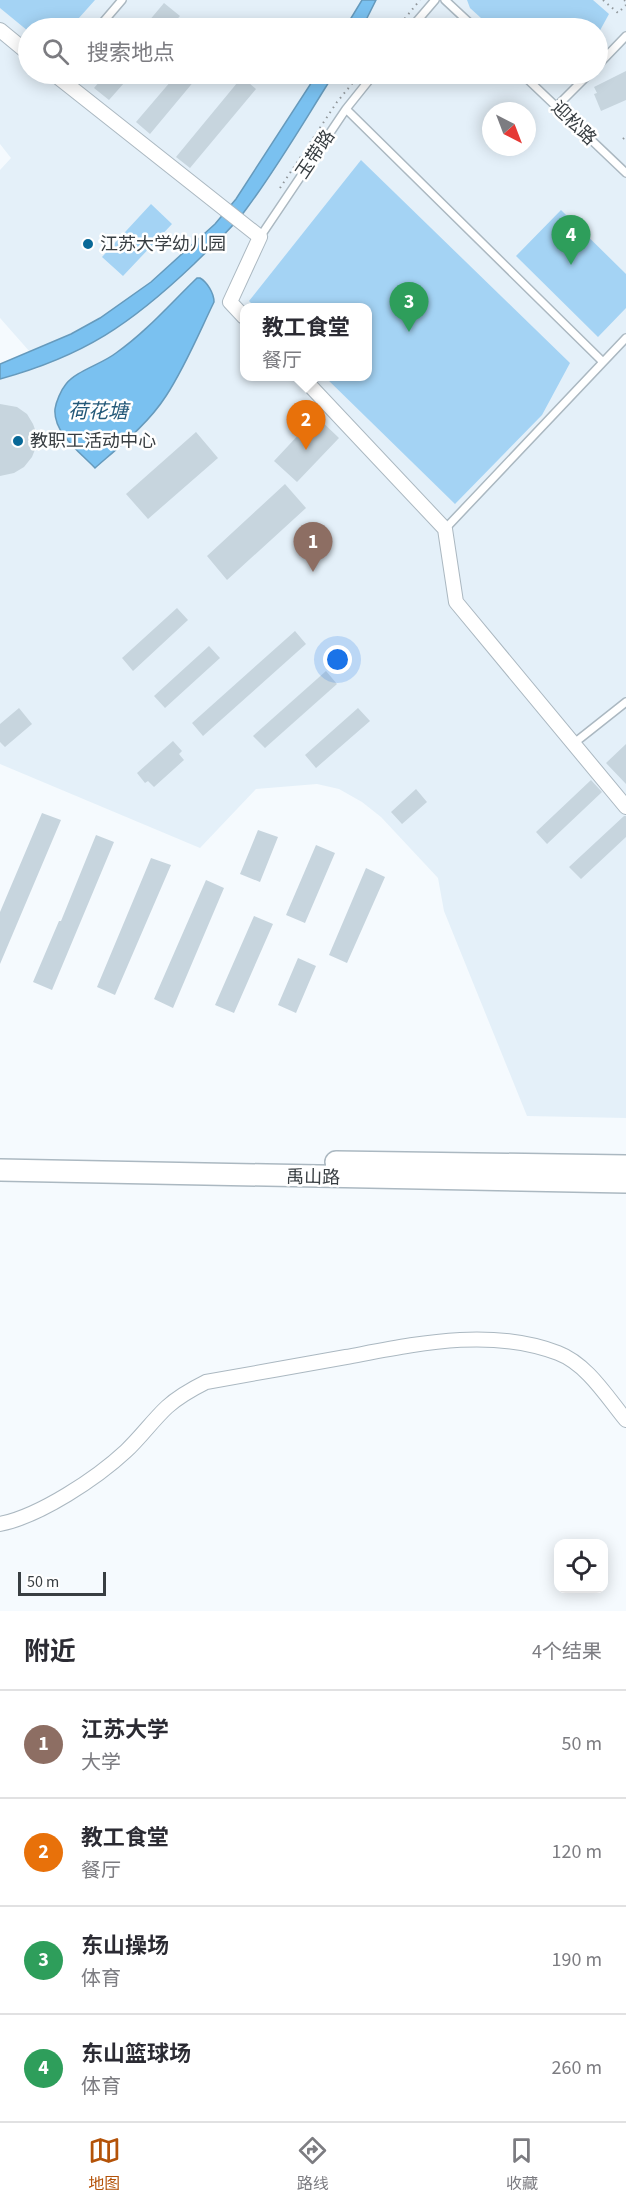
<!DOCTYPE html>
<html lang="zh">
<head>
<meta charset="utf-8">
<style>
  body { margin:0; font-family:"Source Sans 3","Noto Sans SC",sans-serif; background:#f2f2f3; color:#2b2b33 }
  .controls { position:absolute; right:18px; bottom:18px; display:grid; overflow:hidden; border-radius:12px; box-shadow:0 3px 15px #0003 }
  .controls button { width:54px; height:54px; display:grid; place-items:center; padding:0; border:0; border-bottom:2px solid #e1e1e2; background:#fff; color:#2b2b33; font:30px sans-serif }
  .compass { position:absolute; left:482px; top:102px; width:54px; height:54px; border-radius:50%; background:#fff; box-shadow:0 3px 15px #0003; rotate:138deg }
  .scale { position:absolute; left:18px; bottom:15px; width:88px; box-sizing:border-box; padding-left:6px; border:3px solid #383e42; border-top:0; font-size:16px; line-height:21px; white-space:nowrap; color:#383e42; -webkit-text-stroke:4px #fff; paint-order:stroke }
  .you { position:absolute; left:338px; top:660px; width:21px; height:21px; margin:-15px; border:4px solid #fff; border-radius:50%; background:#1a73e8; box-shadow:0 0 0 9px #1a73e833 }
  .badge { display:grid; place-items:center; width:39px; height:39px; border-radius:50%; background:#b45309; color:#fff; font-size:20px; font-weight:700 }
  .pin { position:absolute; translate:-50% -50px; filter:drop-shadow(0 2px 3px #0008) }
  .pin::after { content:''; position:absolute; top:32px; width:21px; height:18px; background:inherit; clip-path:polygon(0 0,100% 0,50% 100%) }
  .popup { position:absolute; left:240px; top:303px; width:132px; height:78px; box-sizing:border-box; display:grid; place-content:center; border-radius:12px; background:#fff; filter:drop-shadow(0 2px 4px #0005); font-size:20px; white-space:nowrap; color:#7c7c81 }
  .popup b { font-size:22px; color:#2b2b33 }
  .popup::after { content:''; position:absolute; left:50%; top:100%; margin-left:-12px; border:12px solid transparent; border-top-color:#fff }
  .list { margin:0; padding:0; list-style:none }
  h2 { display:flex; justify-content:space-between; align-items:center; height:78px; margin:0; padding:0 24px; font-size:26px }
  h2 small { font-size:20px; font-weight:400; color:#7c7c81 }
  .list li { display:grid; grid-template-columns:39px 1fr auto; gap:18px; align-items:center; box-sizing:border-box; height:108px; padding:0 24px; border-top:2px solid #e1e1e2 }
  .list b { display:block; font-size:22px; white-space:nowrap }
  .list p { margin:0; font-size:20px; white-space:nowrap; color:#7c7c81 }
  .list em { font-size:20px; font-style:normal; color:#7c7c81 }
  .icon { flex:none; width:33px; height:33px; fill:none; stroke:currentColor; stroke-width:2; stroke-linecap:round; stroke-linejoin:round }
  .map { position:relative; flex:none; width:626px; height:1611px; overflow:hidden }
  .search { position:absolute; background:#fff; box-shadow:0 3px 15px #0003; left:18px; right:18px; top:18px; height:66px; display:flex; align-items:center; gap:15px; box-sizing:border-box; padding:0 21px; border-radius:33px; color:#7c7c81; font-size:22px }
  .sheet { height:510px; background:#fff }
  nav { display:flex; justify-content:space-around; align-items:center; box-sizing:border-box; height:84px; border-top:2px solid #e1e1e2; background:#fff; font-size:16px; color:#7c7c81 }
  nav a { display:grid; justify-items:center; gap:3px }
  nav .on { color:#b45309 }
  .map>svg:first-child { display:block }
  .built { fill:#e4f0f9; fill-rule:evenodd }
  .green { fill:#a4d3f4 }
  .water { fill:#7ac1f0; stroke:#669abc; stroke-width:1.5 }
  .building { fill:#c7d5de }
  .lines { fill:none; stroke-linecap:round; stroke-linejoin:round }
  .lane-casing { stroke:#abb8c1; stroke-width:10 }
  .street-casing { stroke:#abb8c1; stroke-width:16 }
  .primary-casing { stroke:#abb8c1; stroke-width:24 }
  .path { stroke:#91979b; stroke-width:2; stroke-dasharray:1.5 4.5; stroke-linecap:butt }
  .lane { stroke:#fff; stroke-width:7 }
  .street { stroke:#fff; stroke-width:14 }
  .primary { stroke:#fff; stroke-width:21 }
  .poi-dot { fill:#086897; stroke:#fff; stroke-width:2 }
  .labels { text-anchor:middle; stroke-width:5; stroke-linejoin:round; paint-order:stroke }
  .street-label { font-size:18px; fill:#383e42; stroke:#fff }
  .poi-label { font-size:18px; fill:#383e42; stroke:#fff; text-anchor:start }
  .water-label { font-size:20px; font-style:italic; fill:#245979; stroke:#fff }
</style>
</head>
<body>
<div class="map">
<svg width="626" height="1611" viewBox="0 0 626 1611">
  <rect width="100%" height="100%" fill="#f5fafe"/>
  <path class="built" d="M0,0H626V1118L527,1116L444,911L438,878L381,817L362,802L339,789L317,784L256,789L200,848L0,764V379L39,368L30,352L0,318V170L11,158L0,144ZM28,28H598V74H28ZM491,111H527V147H491ZM244,308H368V376H244Z"/>
  <path class="green" d="M0,0H95L70,28H28V31L0,8Z
    M467,0H593L609,14L598,34V28H492L470,8Z
    M361,160L570,363L542,415L455,504L325,377L368,376V308L255,307L249,301Z
    M151,204L172,224L123,276L102,257Z
    M561,210L626,274V308L598,337L516,256Z"/>
  <path class="water" d="M362,0H376L362,28H345Z
    M317,74H334C306,118 279,165 247,208C232,229 212,246 194,264C131,324 84,356 0,379V364L71,334L100,318L151,282L215,224L236,199Z
    M197,278H200C207,282 214,293 214,302C199,333 185,367 166,396C148,424 120,446 95,468C81,453 53,433 55,409C56,402 61,390 66,384C76,371 102,364 116,353C146,332 171,303 197,278Z"/>
  <path class="building" d="M164,3L180,16L169,28H143Z
    M626,71V100L601,111L594,94L597,93L594,87Z
    M106,74H132L109,100L94,88Z
    M177,74H200L150,134L136,122Z
    M242,77L256,89L190,168L176,157Z
    M0,404L17,407L27,414L33,424L37,435L36,447L32,457L24,467L14,473L0,476Z
    M316,416L339,438L297,482L274,461Z
    M196,432L218,458L148,519L126,494Z
    M285,484L306,508L227,580L207,556Z
    M177,608L188,620L133,671L122,658Z
    M295,631L306,644L203,736L192,723Z
    M209,646L220,658L165,708L154,696Z
    M326,671L337,684L265,748L253,736Z
    M19,708L32,724L5,747L0,742V724Z
    M358,708L370,721L316,768L305,755Z
    M173,741L182,751L179,754L184,760L154,787L148,781L145,783L137,773Z
    M626,744V784L606,763Z
    M591,780L602,792L547,844L536,832Z
    M416,789L427,802L402,824L391,812Z
    M42,813L61,820L0,964V912Z
    M624,816H626V837L581,879L569,867Z
    M258,830L278,837L260,882L240,874Z
    M96,835L114,842L52,990L33,982L59,921H61Z
    M316,845L335,853L305,923L286,915Z
    M151,858L171,865L115,995L97,987Z
    M366,868L385,877L347,963L329,955Z
    M206,880L224,888L173,1008L154,999Z
    M254,916L273,924L234,1013L215,1005Z
    M298,958L316,966L296,1013L278,1005Z"/>
  <g class="lines">
    <g class="lane-casing">
      <path id="lane" d="M445,0L475,28
        M98,28L122,0
        M411,28L435,0
        M598,65L626,36
        M522,74L626,173
        M557,106L589,74
        M346,109L603,362
        M260,237L346,109L374,74
        M445,529L626,338
        M573,744L626,702"/>
    </g>
    <g class="street-casing">
      <path id="street" d="M0,30L28,53
        M54,74L260,237L230,302L244,317
        M301,376L445,529L456,602L626,807
        M0,1524C40,1516 97,1478 126,1451C141,1437 153,1420 167,1407C179,1396 192,1389 206,1382C253,1374 299,1365 346,1357C416,1344 489,1327 558,1353C587,1364 607,1397 626,1420"/>
    </g>
    <g class="primary-casing">
      <path id="primary" d="M336,1162L626,1166
        M0,1170L626,1182"/>
    </g>
    <path class="path" d="M603,0L618,13L626,5
      M624,0L626,1
      M397,28L420,0
      M623,139L626,136
      M280,188L337,102L360,74"/>
    <use href="#lane" class="lane"/>
    <use href="#street" class="street"/>
    <use href="#primary" class="primary"/>
  </g>
  <g class="poi-dot">
    <circle cx="88" cy="244" r="6"/>
    <circle cx="18" cy="441" r="6"/>
  </g>
  <g class="labels">
    <g class="street-label">
      <text transform="translate(574 123) rotate(44)" y="6">迎松路</text>
      <text transform="translate(315 154) rotate(-56)" y="6">玉带路</text>
      <text transform="translate(313 1177) rotate(1)" y="6">禹山路</text>
    </g>
    <g class="poi-label">
      <text x="100" y="250">江苏大学幼儿园</text>
      <text x="30" y="447">教职工活动中心</text>
    </g>
    <g class="water-label">
      <text x="98" y="418">荷花塘</text>
    </g>
  </g>
</svg>
<div class="controls">
<button><svg class="icon" aria-label="locate" viewBox="0 0 24 24"><circle cx="12" cy="12" r="6"/><path d="M12 2v4M12 18v4M2 12h4M18 12h4"/></svg></button>
</div>
<svg class="compass" viewBox="-18 -18 36 36"><path d="M0-13l5 13h-10z" fill="#e53935"/><path d="M0 13l5-13h-10z" fill="#7c7c81"/></svg>
<div class="scale">50 m</div>
<div class="you"></div>
<div class="pin badge" style="left:313px;top:572px;background:#8d6e63">1</div>
<div class="pin badge" style="left:306px;top:450px;background:#e8710a">2</div>
<div class="popup"><b>教工食堂</b>餐厅</div>
<div class="pin badge" style="left:409px;top:332px;background:#2e9e5b">3</div>
<div class="pin badge" style="left:571px;top:265px;background:#2e9e5b">4</div>
<div class="search"><svg class="icon" aria-label="search" viewBox="0 0 24 24"><circle cx="10" cy="10" r="6"/><path d="M15 15l6 6"/></svg>搜索地点</div>
</div>
<section class="sheet">
<h2>附近<small>4个结果</small></h2>
<ul class="list">
<li><span class="badge" style="background:#8d6e63">1</span><div><b>江苏大学</b><p>大学</p></div><em>50 m</em></li>
<li><span class="badge" style="background:#e8710a">2</span><div><b>教工食堂</b><p>餐厅</p></div><em>120 m</em></li>
<li><span class="badge" style="background:#2e9e5b">3</span><div><b>东山操场</b><p>体育</p></div><em>190 m</em></li>
<li><span class="badge" style="background:#2e9e5b">4</span><div><b>东山篮球场</b><p>体育</p></div><em>260 m</em></li>
</ul>
</section>
<nav>
<a class="on"><svg class="icon" aria-label="map" viewBox="0 0 24 24"><path d="M3 6l6-2 6 2 6-2v14l-6 2-6-2-6 2zM9 4v14M15 6v14"/></svg>地图</a>
<a><svg class="icon" aria-label="directions" viewBox="0 0 24 24"><path d="M12 3l9 9-9 9-9-9zM9 14v-3h6M13 9l2 2-2 2"/></svg>路线</a>
<a><svg class="icon" aria-label="saved" viewBox="0 0 24 24"><path d="M7 4h10v16l-5-4-5 4z"/></svg>收藏</a>
</nav>
</body>
</html>
